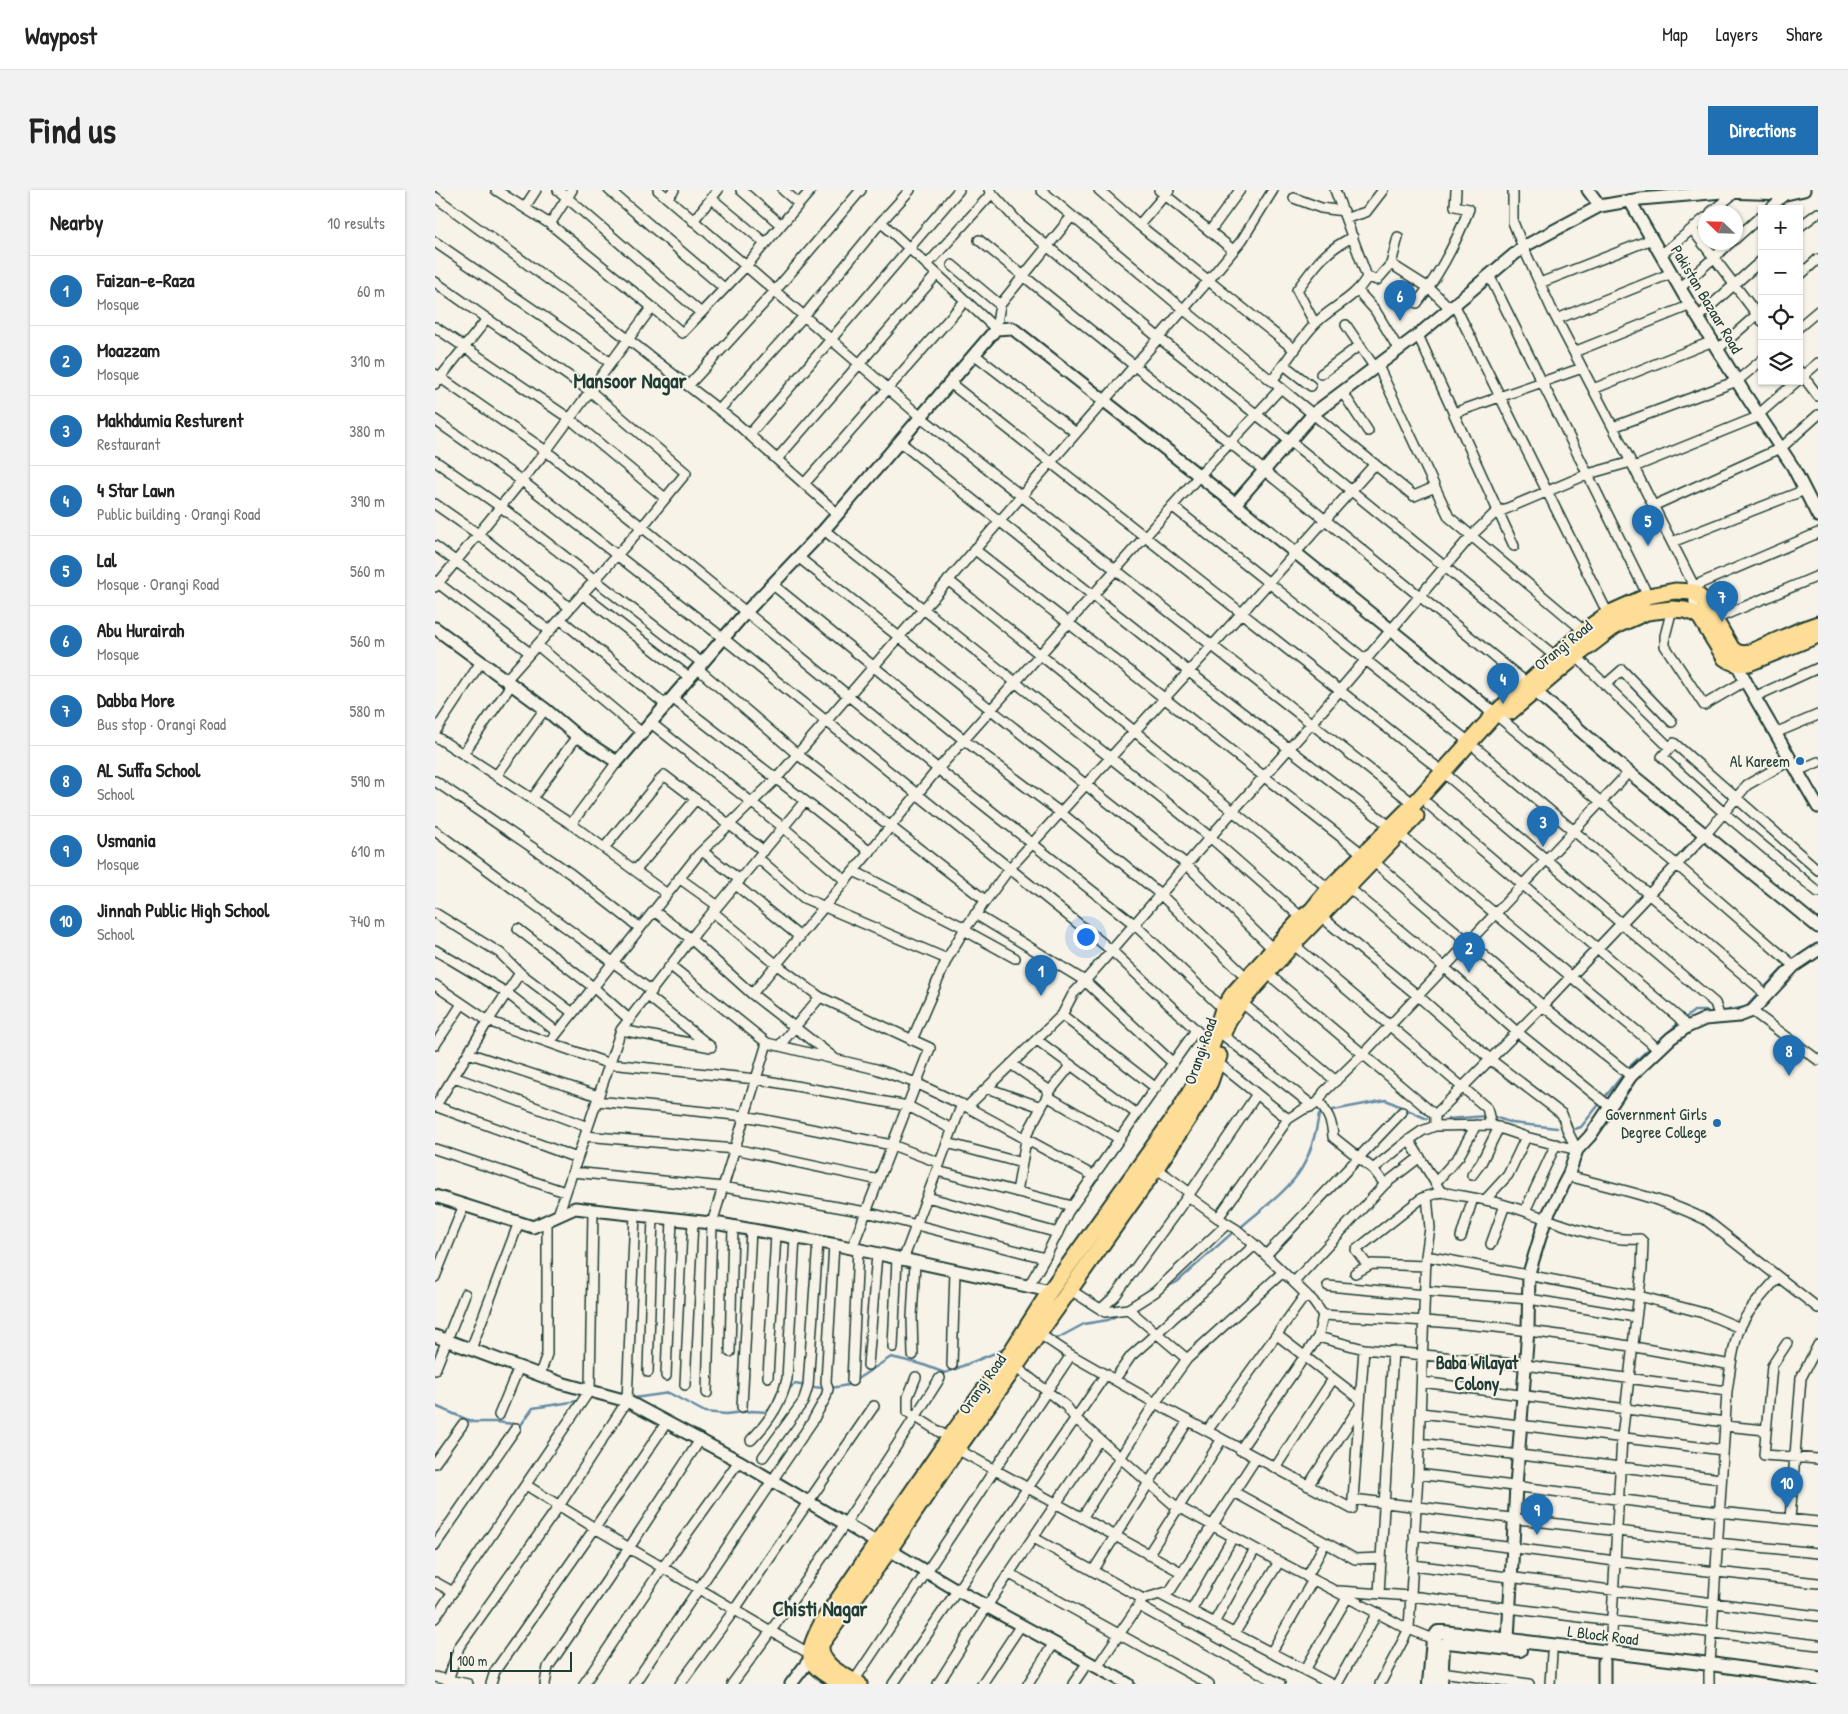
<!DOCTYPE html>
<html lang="en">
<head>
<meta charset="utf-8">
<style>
  body { margin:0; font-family:"Patrick Hand",sans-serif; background:#f2f2f2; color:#222 }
  .controls { position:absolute; right:15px; top:15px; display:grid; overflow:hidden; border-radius:0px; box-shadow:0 1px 4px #0004 }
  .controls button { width:45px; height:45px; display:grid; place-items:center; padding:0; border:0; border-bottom:1px solid #e0e0e0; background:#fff; color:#222; font:25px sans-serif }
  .compass { position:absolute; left:1263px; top:15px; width:45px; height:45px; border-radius:50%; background:#fff; box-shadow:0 1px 4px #0004; rotate:293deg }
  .scale { position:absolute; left:15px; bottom:12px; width:122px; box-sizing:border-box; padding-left:5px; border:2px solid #1f3d34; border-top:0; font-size:14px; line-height:18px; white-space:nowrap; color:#1f3d34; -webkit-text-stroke:4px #f7f3e8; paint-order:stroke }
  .you { position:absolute; left:650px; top:746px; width:18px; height:18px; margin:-12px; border:4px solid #fff; border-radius:50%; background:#1a73e8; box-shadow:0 0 0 8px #1a73e833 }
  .badge { display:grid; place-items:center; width:32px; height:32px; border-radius:50%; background:#1f6fb2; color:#fff; font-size:16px; font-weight:700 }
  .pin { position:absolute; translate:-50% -41px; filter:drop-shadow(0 1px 2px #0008) }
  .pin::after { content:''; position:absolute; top:26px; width:18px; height:15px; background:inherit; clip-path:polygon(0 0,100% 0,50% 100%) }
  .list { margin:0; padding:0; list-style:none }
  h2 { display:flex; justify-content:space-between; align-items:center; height:65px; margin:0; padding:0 20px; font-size:21px }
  h2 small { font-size:16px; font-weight:400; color:#767676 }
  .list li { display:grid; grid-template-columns:32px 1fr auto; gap:15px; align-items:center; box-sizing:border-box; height:70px; padding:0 20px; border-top:1px solid #e0e0e0 }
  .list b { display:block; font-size:19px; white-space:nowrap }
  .list p { margin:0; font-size:16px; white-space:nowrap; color:#767676 }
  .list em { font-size:16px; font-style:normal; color:#767676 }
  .icon { flex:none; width:28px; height:28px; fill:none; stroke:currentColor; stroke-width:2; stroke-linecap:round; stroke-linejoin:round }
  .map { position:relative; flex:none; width:1383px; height:1494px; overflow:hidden; border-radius:0px }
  header { display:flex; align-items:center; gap:30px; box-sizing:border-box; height:70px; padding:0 25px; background:#fff; border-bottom:1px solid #e0e0e0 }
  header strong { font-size:24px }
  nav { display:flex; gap:28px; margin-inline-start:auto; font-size:18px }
  .intro { display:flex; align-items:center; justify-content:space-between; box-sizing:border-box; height:120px; padding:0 30px }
  h1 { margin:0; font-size:35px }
  .button { padding:12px 22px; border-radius:0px; background:#1f6fb2; color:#fff; font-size:18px; font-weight:700 }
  main { display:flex; gap:30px; padding:0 30px }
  aside { flex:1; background:#fff; border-radius:0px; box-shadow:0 1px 4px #0004 }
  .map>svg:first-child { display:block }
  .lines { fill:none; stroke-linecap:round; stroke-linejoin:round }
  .stream { stroke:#678da5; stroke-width:2.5 }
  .minor-casing { stroke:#1f3d34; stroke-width:12 }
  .tertiary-casing { stroke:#1f3d34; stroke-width:15 }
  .secondary-casing { stroke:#1f3d34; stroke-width:16 }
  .primary-casing { stroke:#1f3d34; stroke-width:19 }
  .minor { stroke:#f7f3e8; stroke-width:9 }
  .tertiary { stroke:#f7f3e8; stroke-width:11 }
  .secondary { stroke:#f7f3e8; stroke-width:12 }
  .primary { stroke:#fedd96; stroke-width:15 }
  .poi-dot { fill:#1f6fb2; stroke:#f7f3e8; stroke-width:2 }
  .labels { text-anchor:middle; stroke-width:4; stroke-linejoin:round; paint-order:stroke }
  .street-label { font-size:16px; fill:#1f3d34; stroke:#f7f3e8 }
  .poi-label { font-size:16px; fill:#1f3d34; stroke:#f7f3e8; text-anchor:end }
  .neighbourhood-label { font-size:18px; font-weight:bold; fill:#1f3d34; stroke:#f7f3e8 }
  .district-label { font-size:21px; font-weight:bold; fill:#1f3d34; stroke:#f7f3e8 }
</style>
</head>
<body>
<header>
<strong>Waypost</strong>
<nav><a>Map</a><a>Layers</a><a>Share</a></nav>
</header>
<div class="intro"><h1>Find us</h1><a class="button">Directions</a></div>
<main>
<aside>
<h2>Nearby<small>10 results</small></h2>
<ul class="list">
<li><span class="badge">1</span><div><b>Faizan-e-Raza</b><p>Mosque</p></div><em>60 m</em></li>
<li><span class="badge">2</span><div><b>Moazzam</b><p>Mosque</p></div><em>310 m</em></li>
<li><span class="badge">3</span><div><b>Makhdumia Resturent</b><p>Restaurant</p></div><em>380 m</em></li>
<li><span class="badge">4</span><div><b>4 Star Lawn</b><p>Public building · Orangi Road</p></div><em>390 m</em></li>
<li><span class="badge">5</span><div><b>Lal</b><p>Mosque · Orangi Road</p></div><em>560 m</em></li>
<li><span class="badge">6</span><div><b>Abu Hurairah</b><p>Mosque</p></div><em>560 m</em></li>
<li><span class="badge">7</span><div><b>Dabba More</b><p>Bus stop · Orangi Road</p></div><em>580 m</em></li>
<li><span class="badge">8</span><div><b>AL Suffa School</b><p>School</p></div><em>590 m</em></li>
<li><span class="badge">9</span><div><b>Usmania</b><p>Mosque</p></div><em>610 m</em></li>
<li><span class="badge">10</span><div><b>Jinnah Public High School</b><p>School</p></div><em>740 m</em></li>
</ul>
</aside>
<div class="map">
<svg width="1383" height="1494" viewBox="0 0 1383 1494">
  <rect width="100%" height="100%" fill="#f7f3e8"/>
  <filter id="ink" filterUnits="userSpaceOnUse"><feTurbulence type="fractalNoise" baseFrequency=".02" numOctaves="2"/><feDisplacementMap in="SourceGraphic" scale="10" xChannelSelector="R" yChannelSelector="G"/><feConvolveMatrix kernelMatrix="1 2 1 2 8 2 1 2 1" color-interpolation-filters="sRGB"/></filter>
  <g filter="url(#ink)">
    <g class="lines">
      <path class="stream" d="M1328,799L1350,776L1366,765
        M1294,820L1311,817L1324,803
        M1249,829L1259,821H1272
        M1221,853L1245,832
        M893,921L951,910L992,929
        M1057,926L1077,933L1122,938
        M1013,929L1052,926
        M1140,939L1146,937L1194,877L1216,857
        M806,1037C825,1020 848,1005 863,984C874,969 881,944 884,925L888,923
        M728,1099L742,1092L796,1044
        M621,1149L649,1134L673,1130L687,1123
        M376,1197L390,1198
        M396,1198L413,1195L456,1167L486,1174L510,1183L570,1159
        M351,1201L360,1194L371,1196
        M199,1208L234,1203L270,1222L291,1224L317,1221L332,1222L336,1218
        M0,1216L38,1232H62L86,1235L98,1218L143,1211"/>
      <g class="minor-casing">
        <path id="minor" d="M123,0L266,123
          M174,0L289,98
          M223,0L487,228L979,614
          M306,0L346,35
          M348,0L364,14
          M554,0L584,33L724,148L855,251L1121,467
          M606,0L748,119L979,306L1000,297
          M664,0L704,35L860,160
          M724,0L798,60
          M1078,0V32L1088,57L1118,122L1196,272L1259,396V423
          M0,7L150,116L301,233L403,324
          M232,8L239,0
          M276,8L330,53
          M859,8L886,18L909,21
          M90,17L101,0
          M1334,19L1351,4L1350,2
          M1276,22L1301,2L1299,0
          M912,28L931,22L948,0
          M258,31L283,0
          M446,32L475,0
          M115,34L137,0
          M704,35L734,0
          M1364,37L1383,23
          M1257,39L1327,131
          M775,41L805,0
          M1300,49L1327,25
          M544,50L1092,493
          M0,52L176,173
          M1226,65L1270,28
          M956,74L994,98L1015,118
          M492,75L557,3
          M517,75L565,115
          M1054,85L1213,406
          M1364,86L1383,69
          M932,87L942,90L956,74L963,47
          M0,92L155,201L251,283L207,337L71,490
          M1105,93L1217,49
          M1245,98L1296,52
          M922,100L940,120L964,160
          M982,113C1004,85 1021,53 1034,19L1020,16L1021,0
          M1019,114L1173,424
          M217,117L247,143L311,76L376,0
          M1263,127L1327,70
          M1122,129L1237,83
          M880,134L862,100C880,76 890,60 918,47
          M911,135L940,178
          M0,137L135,229L230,308
          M1364,137L1383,121
          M561,139L565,115L637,26
          M983,145L1079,356
          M1283,159L1327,120
          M1139,162L1256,115
          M540,165L641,243
          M849,175L876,196
          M943,176L1014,327L1149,441
          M1364,181L1383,206
          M0,184L111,261L207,337L503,579L699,734L788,819
          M886,184L925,155
          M1364,189L1383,173
          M837,191C851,172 864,151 880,134C896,117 920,109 932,87L900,0
          M515,193L1008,582L1280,813L1285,828
          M0,194L52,129
          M253,196L340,101L426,0
          M1158,199L1278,151
          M908,203L933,241
          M284,220L369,126L446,32L561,139
          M1019,223L1147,178
          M1324,224L1362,191
          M0,230L87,291L288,448L676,760L777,855
          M1178,237L1302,191L1327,170
          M314,245L524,0
          M465,252L753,481L956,637
          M342,269L502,84
          M0,271L66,317L267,473
          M1199,277L1325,226
          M369,294L530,111
          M0,314L43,344L135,418
          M737,316L1034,552
          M1218,316L1346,258L1383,225
          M389,340L775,647L867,728
          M1237,352L1370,300
          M0,356L115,441
          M539,359L929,665
          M363,367L751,674L838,759
          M513,390L894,699
          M0,391L95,463
          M337,394L529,550L626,623L725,704L812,788
          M1259,396L1383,343
          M0,397L111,261L217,117L115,34L61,0
          M147,404L254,487
          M1237,419L1230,446V456L1269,515L1310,491
          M125,429L231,515
          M1280,429L1383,386
          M102,455L207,543
          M1141,466L1235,558
          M262,478L362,564L550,710
          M1170,495L1187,480L1237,532
          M1319,507L1383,478
          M1060,524L1242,675L1359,776
          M216,533L349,638L411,691
          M0,542L46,472
          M1340,543L1383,525
          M0,546L136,634L232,704
          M1042,559L1323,797L1331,807
          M28,564L76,495
          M1362,581L1383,572
          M61,586L110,519
          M0,591L136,684L205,738
          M97,609L142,546
          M370,611L435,662
          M993,614L1243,827L1252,837
          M136,634L182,572
          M0,641L217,801
          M964,644L1215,852L1223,860
          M169,658L229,585L329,661
          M267,661L305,690
          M323,668L369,708L512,769
          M938,671L1108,816L1196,886
          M1383,680L1239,553L1227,567L1289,623L1383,702
          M200,681L261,609
          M419,681L530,738
          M244,688L283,716
          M301,695L365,747
          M914,698L1009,777L1082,842L1174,916
          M219,721L256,749L317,804L398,867
          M278,722L342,775L385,807L495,858L417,1058
          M0,723L65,763L85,783L53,831L0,917
          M540,724L650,791L738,873
          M883,724L982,805L1056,870L1127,924L1133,942L1142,960
          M83,739L158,797L195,830
          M529,740L580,768
          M858,754L1052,918L1056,935
          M0,760L72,803L122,842
          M236,776L332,853L441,879L481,893L532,917L627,825L638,804L650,791L798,621L876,534L1036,346L1059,324L1153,284L1196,272
          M85,783L138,823
          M832,783L1000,925
          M0,795L53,831L175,874L321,889L473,916L517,939
          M317,804L503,579L764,286L846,198
          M806,812L901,891
          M1317,821L1383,870
          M627,825L721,898
          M186,840L276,857L213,806
          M788,845L878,916
          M477,850L512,769L529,740L574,679L778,455L940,274
          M602,850L702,924
          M115,852L263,665L341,589L773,91L807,50L838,0
          M0,855L27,814
          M344,856L385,807
          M33,863L163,906
          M782,872L853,929
          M576,874L615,901
          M19,887L153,937
          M552,898L606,917
          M612,906L685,949
          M162,911L310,926L457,955L505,973
          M884,911C893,925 897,930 898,947L938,979L950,994
          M0,916L142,968
          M532,917L659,986
          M1000,936V925L1108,816L1271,644L1312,595L1356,570
          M150,946L300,959L444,990
          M974,950L1006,1002C1025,1006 1044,1008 1063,1013C1107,1024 1160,1053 1205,1049L1208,1052L1207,1079L1187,1247L1175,1463
          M512,953L587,973
          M0,959L130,1002
          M721,978L755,1003
          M938,979L974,950L987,941L1000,936L1056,935L1091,947L1142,960
          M502,981L637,1016
          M138,982L288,997L431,1022L610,1068
          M1037,985L1046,973L1064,937
          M1133,986C1179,998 1228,1008 1271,1030L1383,1118
          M1000,993L1024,966L1041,935
          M582,1002L592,944L615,901L636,875
          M753,1006L783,1028L801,1039L820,1055L878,1111L888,1125L883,1147L805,1260
          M492,1007L623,1043
          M1050,1010L1073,985L1091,947
          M1090,1021L1121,954
          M123,1025L186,840L262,741L370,611L237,508
          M783,1028L853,929L869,919L878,916L884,911L889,902L928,864L1194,582
          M1026,1047L1038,1008
          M1056,1054L1070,1015
          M831,1065L967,922
          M991,1066L1204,1106L1272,1124L1305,1138
          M468,1070L527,914
          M933,1076L921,1060L987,1008L1006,1002
          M920,1083L937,1074L991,1076
          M0,1087L29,1015
          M859,1092L950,994L985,967
          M893,1096L990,1105
          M593,1097L610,1068L633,1022L761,840
          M634,1099L670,1122L693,1119L720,1102L792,1034
          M990,1101L1094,1109L1201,1127
          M666,1119L680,1106L753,1006L822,904
          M693,1119L752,1169
          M888,1125C957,1129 1025,1132 1093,1141C1161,1149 1229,1162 1296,1175
          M603,1143L636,1165L720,1213L917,1319L918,1309
          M842,1145L925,1209
          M883,1147L929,1159
          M1352,1153L1337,1176L1329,1265L1383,1269
          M458,1157L462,1068
          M36,1159L84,1032
          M295,1162L298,1036
          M478,1165L477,1128L480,1072
          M577,1174L631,1216L640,1228L738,1314L839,1369L969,1437L1003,1451
          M433,1175L442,1064
          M517,1175L520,1081
          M0,1180L30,1104
          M213,1182L218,1026
          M105,1184L112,1164V1030
          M231,1186L237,1028
          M333,1187L341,1044
          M481,1187L473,1207V1222L514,1248
          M680,1189L696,1166L820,1055
          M417,1191L423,1059
          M987,1192L1290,1232
          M250,1195L258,1031
          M1292,1201L1090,1175L929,1159L918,1309L1282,1353L1383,1363
          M272,1203L277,1033L332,853
          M307,1217L316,1039
          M986,1223L1288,1260
          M64,1225L84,1177
          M1290,1236L1330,1240
          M772,1241L871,1104
          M316,1250C332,1234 347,1212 352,1189L360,1047
          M984,1253L1286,1289
          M522,1259L746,1382
          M328,1267L368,1212L373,1196L383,1051
          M0,1273L28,1234
          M840,1278L898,1189
          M983,1284L1284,1322L1383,1332
          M91,1295L160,1338L375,1464
          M873,1296L923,1219
          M799,1302L920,1369L946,1368
          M647,1328L720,1213L752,1169L848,1082
          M1355,1329L1366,1188L1383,1155
          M979,1345L1180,1371L1383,1393
          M599,1348L708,1409
          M0,1355L81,1238
          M713,1365L787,1249
          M978,1375L1383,1426
          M658,1381L753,1231
          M575,1384L774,1494
          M872,1387L890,1353
          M0,1392L18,1402
          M904,1401L976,1406L1177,1431L1383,1455
          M724,1404L896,1494
          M944,1404L958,1161
          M704,1416L845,1494
          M756,1421L798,1347
          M0,1428L155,1200L158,1020
          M779,1433L820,1359
          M799,1444L844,1372
          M836,1463L878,1390
          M1275,1474L1292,1201C1295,1182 1297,1159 1304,1140C1312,1120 1330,1103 1343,1087
          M662,1477L708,1409L735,1401L821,1268
          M870,1480L912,1408
          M1006,1482L1094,1494
          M0,1487L33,1494
          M13,1490L24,1457L124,1316L192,1211L200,1024
          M56,1494L60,1481L160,1338L232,1232
          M110,1494L113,1477L194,1358L265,1250
          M149,1494L228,1377L304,1271
          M199,1494L377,1232L391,1207L393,1199L391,1192L399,1054
          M245,1494L300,1419L439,1216
          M297,1494C371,1395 439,1292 505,1188
          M417,1494L636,1165
          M458,1494L671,1184
          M503,1494L552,1416L664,1250
          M547,1494L586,1435
          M593,1494L619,1453
          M638,1494L653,1472
          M902,1494L942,1423
          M945,1494L974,1439L983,1284L991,1066L995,1038L992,1006
          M1115,1494L1117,1463
          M1274,1494V1482"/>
      </g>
      <g class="tertiary-casing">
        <path id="tertiary" d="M1153,0L1165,16
          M1195,11L1249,105L1308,201L1358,277L1383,326
          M800,314L878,224L983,145L1088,57L1165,16L1205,9L1288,2L1351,4L1369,0
          M0,438L110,519L142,546L182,572L311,422L389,340L561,139L577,138L800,314L1060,524
          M1301,468L1302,474L1312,494L1383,617
          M1100,501L1185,575L1383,737
          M0,1006L98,1037L140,1018L285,1034L407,1056L615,1101
          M0,1146L126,1193L192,1211L304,1271L522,1400L693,1494
          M1073,1450L1081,1296L1093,1140L1094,1083L1111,1028L1133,986L1142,960L1155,946L1196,886L1236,848L1252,837L1270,829L1304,826L1317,821L1359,776L1383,760
          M356,1494L375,1469
          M1169,1494V1471"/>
      </g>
      <g class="secondary-casing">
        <path id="secondary" d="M994,1494L998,1449L1003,1442H1008L1275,1474L1383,1489
          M1006,1494L1008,1458L1010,1454L1013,1452L1085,1460"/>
      </g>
      <g class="primary-casing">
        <path id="primary" d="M1075,522L1141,466L1180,436L1212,422L1237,419L1250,420L1259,423L1265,427L1290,468C1298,474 1304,474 1314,473L1383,445
          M789,841L794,829L806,812L858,754L981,626
          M407,1494C372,1474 368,1470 387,1433L511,1253L571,1170L615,1101L744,921L770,877L788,819L798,804L867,728L877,720L894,699L979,614L1060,524L1149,441L1173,424L1213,406L1240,401L1259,402L1269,411L1297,459L1303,463L1311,464L1366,440L1383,434
          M424,1494C408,1485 384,1476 386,1454L454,1360L522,1259L721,978L766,909L775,892L784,866"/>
      </g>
      <use href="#minor" class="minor"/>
      <use href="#tertiary" class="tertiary"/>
      <use href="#secondary" class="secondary"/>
      <use href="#primary" class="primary"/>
    </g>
  </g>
  <g class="poi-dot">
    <circle cx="1365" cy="571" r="5"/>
    <circle cx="1282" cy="933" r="5"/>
  </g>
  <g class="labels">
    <g class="street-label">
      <text transform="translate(1272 109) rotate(59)" y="6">Pakistan Bazaar Road</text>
      <text transform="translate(1128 455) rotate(-39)" y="6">Orangi Road</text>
      <text transform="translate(765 861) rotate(-71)" y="6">Orangi Road</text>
      <text transform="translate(547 1194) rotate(-55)" y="6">Orangi Road</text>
      <text transform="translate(1168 1445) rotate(7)" y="6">L Block Road</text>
    </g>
    <g class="poi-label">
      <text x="1355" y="577">Al Kareem</text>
      <text x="1272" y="930">Government Girls<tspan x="1272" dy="18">Degree College</tspan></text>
    </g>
    <g class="neighbourhood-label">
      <text x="1042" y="1179">Baba Wilayat<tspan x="1042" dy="21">Colony</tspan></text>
    </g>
    <g class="district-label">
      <text x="195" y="198">Mansoor Nagar</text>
      <text x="385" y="1426">Chisti Nagar</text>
    </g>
  </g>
</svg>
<div class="controls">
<button>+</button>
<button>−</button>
<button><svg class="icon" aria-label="locate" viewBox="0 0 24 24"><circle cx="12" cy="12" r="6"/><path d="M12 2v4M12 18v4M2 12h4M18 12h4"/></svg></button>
<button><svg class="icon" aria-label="layers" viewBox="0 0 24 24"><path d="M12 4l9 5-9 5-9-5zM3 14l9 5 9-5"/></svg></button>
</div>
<svg class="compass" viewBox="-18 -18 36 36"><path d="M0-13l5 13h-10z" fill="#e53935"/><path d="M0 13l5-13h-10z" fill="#767676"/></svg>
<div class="scale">100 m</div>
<div class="you"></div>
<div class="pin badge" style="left:606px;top:806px">1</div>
<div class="pin badge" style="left:1034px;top:783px">2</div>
<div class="pin badge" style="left:1108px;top:657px">3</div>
<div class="pin badge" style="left:1068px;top:514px">4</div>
<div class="pin badge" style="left:1213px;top:356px">5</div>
<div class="pin badge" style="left:965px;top:131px">6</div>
<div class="pin badge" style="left:1287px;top:432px">7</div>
<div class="pin badge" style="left:1354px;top:886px">8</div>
<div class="pin badge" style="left:1102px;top:1345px">9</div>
<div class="pin badge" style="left:1352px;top:1318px">10</div>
</div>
</main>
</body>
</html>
